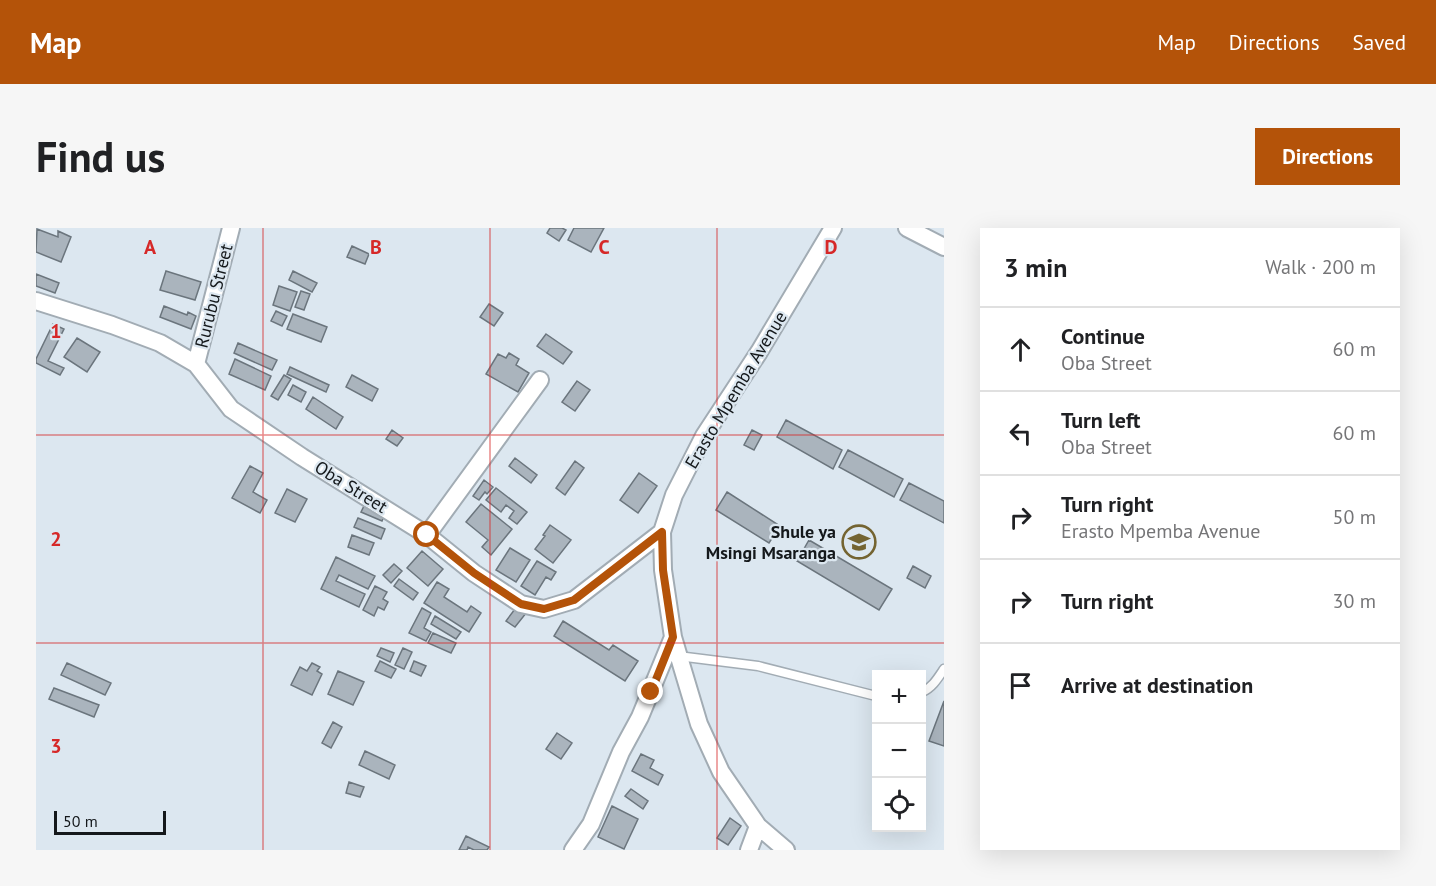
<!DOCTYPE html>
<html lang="en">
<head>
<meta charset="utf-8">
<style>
  body { margin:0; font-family:"PT Sans",sans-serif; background:#f6f6f6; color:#202124 }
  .controls { position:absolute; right:18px; bottom:18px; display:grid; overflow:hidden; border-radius:0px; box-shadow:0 6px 24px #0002 }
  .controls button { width:54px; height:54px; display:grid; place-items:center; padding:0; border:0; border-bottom:2px solid #e0e0e0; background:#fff; color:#202124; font:30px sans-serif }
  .scale { position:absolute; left:18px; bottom:15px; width:112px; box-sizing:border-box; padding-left:6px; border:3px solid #14181b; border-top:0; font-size:16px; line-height:21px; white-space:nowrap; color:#14181b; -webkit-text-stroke:4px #dce7f0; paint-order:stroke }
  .stop { position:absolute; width:18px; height:18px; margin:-14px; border:4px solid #b45309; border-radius:50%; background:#fff }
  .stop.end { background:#b45309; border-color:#fff; box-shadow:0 2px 6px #0008 }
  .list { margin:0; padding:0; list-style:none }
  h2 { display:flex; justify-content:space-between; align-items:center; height:78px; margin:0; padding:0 24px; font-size:26px }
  h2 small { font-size:20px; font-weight:400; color:#757577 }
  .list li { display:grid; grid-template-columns:39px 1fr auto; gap:18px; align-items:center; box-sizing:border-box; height:84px; padding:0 24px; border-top:2px solid #e0e0e0 }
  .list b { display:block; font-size:22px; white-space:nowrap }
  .list p { margin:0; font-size:20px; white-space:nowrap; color:#757577 }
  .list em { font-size:20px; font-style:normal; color:#757577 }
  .icon { flex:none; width:33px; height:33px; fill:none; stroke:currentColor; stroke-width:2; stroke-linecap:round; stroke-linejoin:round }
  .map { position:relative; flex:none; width:908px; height:622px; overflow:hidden; border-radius:0px }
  header { display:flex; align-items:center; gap:36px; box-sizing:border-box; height:84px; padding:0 30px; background:#b45309; color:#fff }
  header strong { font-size:28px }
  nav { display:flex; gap:33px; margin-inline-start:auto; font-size:21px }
  .intro { display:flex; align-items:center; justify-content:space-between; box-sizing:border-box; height:144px; padding:0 36px }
  h1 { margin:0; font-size:42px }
  .button { padding:15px 27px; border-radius:0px; background:#b45309; color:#fff; font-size:21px; font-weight:700 }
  main { display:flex; gap:36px; padding:0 36px }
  aside { flex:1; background:#fff; border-radius:0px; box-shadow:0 6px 24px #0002 }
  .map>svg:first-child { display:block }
  .building { fill:#aab4bd; stroke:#6b757d; stroke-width:1.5 }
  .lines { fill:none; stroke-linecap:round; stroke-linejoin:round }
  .service-casing { stroke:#a2acb4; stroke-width:11 }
  .minor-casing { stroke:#a2acb4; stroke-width:20 }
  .service { stroke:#fff; stroke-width:8 }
  .minor { stroke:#fff; stroke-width:16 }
  .route { stroke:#b45309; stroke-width:8 }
  .grid { fill:none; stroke:#d62828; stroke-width:1.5; stroke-opacity:0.55 }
  .labels { text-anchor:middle; stroke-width:4.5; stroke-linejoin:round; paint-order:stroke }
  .street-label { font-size:18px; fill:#14181b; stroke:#dce7f0 }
  .poi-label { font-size:18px; font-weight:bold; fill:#14181b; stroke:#dce7f0; text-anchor:end }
  .grid-label { font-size:20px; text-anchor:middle; font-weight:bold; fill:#d62828; stroke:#dce7f0; stroke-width:4.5; stroke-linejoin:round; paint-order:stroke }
</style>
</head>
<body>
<header>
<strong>Map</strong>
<nav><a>Map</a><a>Directions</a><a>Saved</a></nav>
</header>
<div class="intro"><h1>Find us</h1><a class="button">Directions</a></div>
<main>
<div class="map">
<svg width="908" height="622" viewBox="0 0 908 622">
  <rect width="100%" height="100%" fill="#dce7f0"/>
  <path class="building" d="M514,0H526L530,2L523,13L511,5Z
    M538,0H568L555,24L532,12Z
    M1,1L22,9V3L35,9L25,34L0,24Z
    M316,18L333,26L329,36L311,29Z
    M130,43L165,54L159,72L124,62Z
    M257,43L281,55L276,64L253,52Z
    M0,46L23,55L19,65L0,58Z
    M243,58L261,64L254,83L237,77Z
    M265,63L274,66L268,82L259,79Z
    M453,76L467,85L458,98L444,89Z
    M128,78L151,87L152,84L160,88L155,101L124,89Z
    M240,83L251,88L246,98L235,93Z
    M257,86L291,99L285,114L251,101Z
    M17,96L28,101L12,133L28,140L24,147L0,135V131Z
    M510,106L536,124L527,136L501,118Z
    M41,110L64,124L51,144L28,129Z
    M202,115L241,132L236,142L198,125Z
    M473,125L483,131L480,137L493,145L482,164L450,146L462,126L470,130Z
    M199,131L235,148L229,162L193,146Z
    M254,139L293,157L290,164L251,146Z
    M248,147L255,151L242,172L235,168Z
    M316,147L342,161L336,173L310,159Z
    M541,153L554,162L539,183L526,174Z
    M257,157L270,164L265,174L252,167Z
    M277,169L307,189L300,201L270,181Z
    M750,192L806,222L797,241L741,209Z
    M356,202L367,210L361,218L350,211Z
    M716,202L726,207L718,222L708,217Z
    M812,222L867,251L858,269L803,239Z
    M479,230L501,247L495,255L473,238Z
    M539,233L548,240L529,267L520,260Z
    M214,238L227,245L217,264L231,272L224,285L196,270Z
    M603,245L621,258L602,285L584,272Z
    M448,252L457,259L451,266L449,264L443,272L437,268Z
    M873,255L908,273V295L864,272Z
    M460,260L491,284L481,296L473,290L478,283L470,277L465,284L450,272Z
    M251,261L271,271L259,294L239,285Z
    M691,264L744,298L733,315L680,282Z
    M330,274L350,283L346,293L325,284Z
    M445,276L476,301L455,327L446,319L452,312L430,294Z
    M322,290L349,301L345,311L318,299Z
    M514,297L535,312L517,335L499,321L509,308L507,307Z
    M316,307L338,315L333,327L312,319Z
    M773,312L856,361L843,382L761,333Z
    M474,320L494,332L480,354L460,342Z
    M386,323L407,341L392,358L371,340Z
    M300,329L339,348L332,361L303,347L300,353L329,366L323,379L285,361Z
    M501,333L520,344L515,352L510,349L499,367L485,358Z
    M358,336L366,343L355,355L347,347Z
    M877,338L895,348L889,360L871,350Z
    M363,351L382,365L377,372L358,358Z
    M401,354L413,361L408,369L431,384L435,378L445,385L433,404L388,375Z
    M339,358L351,364L347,371L352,374L348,382L342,379L338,388L327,382Z
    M482,377L491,384L479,399L470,393Z
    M386,380L395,385L388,400L395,404L390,413L373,405Z
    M399,388L425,404L420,411L395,396Z
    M527,393L573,422L577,417L602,433L589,453L518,408Z
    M397,405L420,415L415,425L392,415Z
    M345,420L358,425L354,434L341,428Z
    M367,420L376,424L368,441L359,437Z
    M344,433L360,441L355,450L339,443Z
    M378,433L390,438L385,448L374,443Z
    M31,435L75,455L69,467L25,447Z
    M276,435L284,439L281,443L286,446L276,467L255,457L264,439L271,443Z
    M302,443L328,454L317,477L292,466Z
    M18,460L63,477L58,489L13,471Z
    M908,473V518L893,513Z
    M297,494L306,499L295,520L286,515Z
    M521,505L536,515L525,531L510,521Z
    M329,523L359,537L353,551L323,537Z
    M605,526L618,532L614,540L627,547L622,557L596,543Z
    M313,554L328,559L324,569L310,565Z
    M595,561L612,573L607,581L589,568Z
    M576,578L602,591L588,621L562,609Z
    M694,590L705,598L692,617L681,610Z
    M430,608L453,619L451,622H438L432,619L431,622H423Z"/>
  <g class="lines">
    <g class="service-casing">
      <path id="service" d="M642,428L722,438L840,468
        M886,464C896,460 902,450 908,441"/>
    </g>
    <g class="minor-casing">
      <path id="minor" d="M871,0L908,19
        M0,73L76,97L124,115L160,136L195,181L266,229L391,307L438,345L485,376L508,381L538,372L626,304
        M160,136L195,0
        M391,307L504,152
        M537,622L555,596L585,524L604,489L637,409
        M713,622L722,598
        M750,622L722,598L685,544L663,496L637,409L627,342L626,304L638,267L668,208L723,124L797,0"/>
    </g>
    <use href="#service" class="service"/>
    <use href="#minor" class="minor"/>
  </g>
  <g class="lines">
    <path class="route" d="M391,307L438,345L485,376L508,381L538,372L626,304L627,342L637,409L615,464"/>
  </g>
  <path class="grid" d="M227,0V622M454,0V622M681,0V622M0,207H908M0,415H908"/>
  <defs>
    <g id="school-ring" transform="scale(1.725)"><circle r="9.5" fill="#dce7f0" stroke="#746431" stroke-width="1.5"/><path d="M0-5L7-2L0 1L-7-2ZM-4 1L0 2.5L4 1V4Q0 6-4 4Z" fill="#746431"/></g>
  </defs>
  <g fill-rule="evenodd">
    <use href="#school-ring" x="823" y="314"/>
  </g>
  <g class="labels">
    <g class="street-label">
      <text transform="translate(178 68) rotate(-76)" y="6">Rurubu Street</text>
      <text transform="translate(700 162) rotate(-59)" y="6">Erasto Mpemba Avenue</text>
      <text transform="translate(315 259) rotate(32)" y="6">Oba Street</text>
    </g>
    <g class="poi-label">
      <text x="800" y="310">Shule ya<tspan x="800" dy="21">Msingi Msaranga</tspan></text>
    </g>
  </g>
  <g class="grid-label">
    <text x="114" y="26">A</text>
    <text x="340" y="26">B</text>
    <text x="568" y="26">C</text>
    <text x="795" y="26">D</text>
    <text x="20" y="110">1</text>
    <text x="20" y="318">2</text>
    <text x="20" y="525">3</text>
  </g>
</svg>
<div class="controls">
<button>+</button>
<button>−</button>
<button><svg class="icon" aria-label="locate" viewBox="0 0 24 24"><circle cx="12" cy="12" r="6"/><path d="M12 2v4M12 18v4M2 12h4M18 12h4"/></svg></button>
</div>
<div class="scale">50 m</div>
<div class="stop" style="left:391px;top:307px"></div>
<div class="stop end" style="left:615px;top:464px"></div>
</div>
<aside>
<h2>3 min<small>Walk · 200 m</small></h2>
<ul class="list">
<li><svg class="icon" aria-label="ahead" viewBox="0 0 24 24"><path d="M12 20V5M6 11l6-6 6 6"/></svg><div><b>Continue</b><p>Oba Street</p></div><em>60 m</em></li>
<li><svg class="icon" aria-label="left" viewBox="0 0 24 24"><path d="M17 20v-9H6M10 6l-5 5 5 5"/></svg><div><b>Turn left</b><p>Oba Street</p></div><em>60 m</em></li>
<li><svg class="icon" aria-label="right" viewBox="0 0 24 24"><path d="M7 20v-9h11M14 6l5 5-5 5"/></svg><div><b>Turn right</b><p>Erasto Mpemba Avenue</p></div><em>50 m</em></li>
<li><svg class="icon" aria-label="right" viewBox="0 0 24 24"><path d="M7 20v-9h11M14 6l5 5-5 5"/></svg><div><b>Turn right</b></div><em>30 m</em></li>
<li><svg class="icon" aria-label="arrive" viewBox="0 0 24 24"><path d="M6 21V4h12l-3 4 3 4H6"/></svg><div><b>Arrive at destination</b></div></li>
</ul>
</aside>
</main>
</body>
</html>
